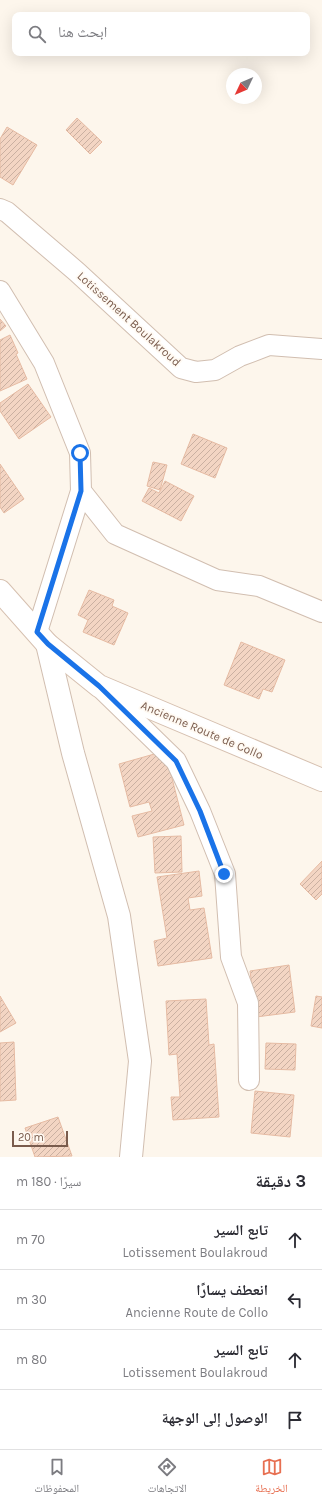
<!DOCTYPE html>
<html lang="ar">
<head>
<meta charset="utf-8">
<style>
  body { margin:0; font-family:Karla,"Noto Naskh Arabic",sans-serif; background:#f2f2f3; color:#2b2b33; direction:rtl }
  .compass { position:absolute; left:226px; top:68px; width:36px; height:36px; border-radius:50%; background:#fff; box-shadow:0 4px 16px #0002; rotate:226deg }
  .scale { position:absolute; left:12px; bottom:10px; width:56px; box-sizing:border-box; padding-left:4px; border:2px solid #7a5c4d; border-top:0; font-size:11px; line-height:14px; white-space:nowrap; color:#7a5c4d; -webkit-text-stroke:3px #fffaf3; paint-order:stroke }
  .stop { position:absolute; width:12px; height:12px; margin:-9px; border:3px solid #1a73e8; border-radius:50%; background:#fff }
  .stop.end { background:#1a73e8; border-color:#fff; box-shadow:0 1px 4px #0008 }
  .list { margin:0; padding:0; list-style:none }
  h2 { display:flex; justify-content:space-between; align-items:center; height:52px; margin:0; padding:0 16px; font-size:17px }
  h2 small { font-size:13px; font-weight:400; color:#7c7c81 }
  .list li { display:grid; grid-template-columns:26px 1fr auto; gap:12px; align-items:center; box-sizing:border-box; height:60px; padding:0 16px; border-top:1px solid #e1e1e2 }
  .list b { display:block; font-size:15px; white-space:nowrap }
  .list p { margin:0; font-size:13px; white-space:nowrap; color:#7c7c81 }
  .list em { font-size:13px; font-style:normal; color:#7c7c81 }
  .icon { flex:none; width:22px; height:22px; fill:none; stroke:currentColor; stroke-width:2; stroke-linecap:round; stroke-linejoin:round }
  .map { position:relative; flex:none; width:322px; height:1157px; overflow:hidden; direction:ltr }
  .search { position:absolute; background:#fff; box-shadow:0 4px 16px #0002; left:12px; right:12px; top:12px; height:44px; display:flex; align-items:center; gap:10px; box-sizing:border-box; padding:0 14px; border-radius:8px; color:#7c7c81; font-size:15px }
  .sheet { height:292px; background:#fff }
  nav { display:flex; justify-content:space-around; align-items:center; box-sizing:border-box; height:56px; border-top:1px solid #e1e1e2; background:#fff; font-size:11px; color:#7c7c81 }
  nav a { display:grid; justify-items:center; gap:2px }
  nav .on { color:#e76f51 }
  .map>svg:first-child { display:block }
  .building { fill:url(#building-hatch); stroke:#e6bba3 }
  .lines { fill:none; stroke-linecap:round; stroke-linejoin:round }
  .minor-casing { stroke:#d1beb0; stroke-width:22 }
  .tertiary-casing { stroke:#d1beb0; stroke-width:24 }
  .secondary-casing { stroke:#d6c0b0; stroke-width:24 }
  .minor { stroke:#fff; stroke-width:20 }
  .tertiary { stroke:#fff; stroke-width:22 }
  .secondary { stroke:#fff; stroke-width:22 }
  .route { stroke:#1a73e8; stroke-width:5 }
  .labels { text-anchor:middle; stroke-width:3.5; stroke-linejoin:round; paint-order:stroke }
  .street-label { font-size:12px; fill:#7a5c4d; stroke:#fffaf3 }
</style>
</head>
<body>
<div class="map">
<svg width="322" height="1157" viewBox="0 0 322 1157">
  <defs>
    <pattern id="building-hatch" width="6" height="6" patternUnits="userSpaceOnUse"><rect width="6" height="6" fill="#f3d5c3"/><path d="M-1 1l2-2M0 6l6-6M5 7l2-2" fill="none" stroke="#cab0a1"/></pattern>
  </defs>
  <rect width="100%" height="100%" fill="#fdf6ec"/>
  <path class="building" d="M77,118L102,142L90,154L66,130Z
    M7,127L37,145L13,185L0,177V139Z
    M0,319L6,326L0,331Z
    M10,335L18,353L16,354L27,379L0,391V340Z
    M28,384L51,417L19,439L0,411V403Z
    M193,434L227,448L215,478L181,464Z
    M153,462L167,465L160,490L147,486Z
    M0,464L24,499L4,513L0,507Z
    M165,481L194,496L181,521L142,501L149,488L159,493Z
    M89,590L114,600L112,606L128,613L114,645L83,632L88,620L78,615Z
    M241,642L285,660L272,692L263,689L259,699L224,685Z
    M165,751L184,825L138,837L132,816L152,811L149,802L130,807L119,764Z
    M181,836L182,872L155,873L153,837Z
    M322,861V894L316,900L300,884Z
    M199,871L202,896L188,898L190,910L204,908L212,958L158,966L154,941L167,938L157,877Z
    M289,965L295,1012L256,1017L250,971Z
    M0,996L16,1023L0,1032Z
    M316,996L322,997V1028L311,1026Z
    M206,999L209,1045L214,1044L219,1117L173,1120L171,1097H180L177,1054L169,1055L166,1001Z
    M14,1042L16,1100L0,1101V1043Z
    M266,1043L296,1044L295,1070L265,1069Z
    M255,1091L294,1095L290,1137L251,1133Z
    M58,1117L72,1156L35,1157L25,1128Z"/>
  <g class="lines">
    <g class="minor-casing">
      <path id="minor" d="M0,209L7,212L77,272L181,368L196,372L215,370L240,356L269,345L322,349
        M0,291L44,363L80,453L81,491L37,632
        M81,491L115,534L217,580L259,586L322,612
        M101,688L176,761L200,811L225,874L231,957L248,1003L249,1080"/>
    </g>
    <g class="tertiary-casing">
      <path id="tertiary" d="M47,644L73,753L119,916L140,1061L131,1157"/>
    </g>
    <g class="secondary-casing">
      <path id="secondary" d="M0,591L47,644L99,686L322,780"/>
    </g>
    <use href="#minor" class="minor"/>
    <use href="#tertiary" class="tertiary"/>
    <use href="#secondary" class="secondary"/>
  </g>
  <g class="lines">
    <path class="route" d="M80,453L81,491L37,632L48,644L99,686L176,761L200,811L224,874"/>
  </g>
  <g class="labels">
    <g class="street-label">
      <text transform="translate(129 319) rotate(42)" y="4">Lotissement Boulakroud</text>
      <text transform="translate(202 730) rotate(23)" y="4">Ancienne Route de Collo</text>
    </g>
  </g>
</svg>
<svg class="compass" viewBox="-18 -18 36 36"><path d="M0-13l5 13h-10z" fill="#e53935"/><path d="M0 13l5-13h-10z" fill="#7c7c81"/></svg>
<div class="scale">20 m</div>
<div class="stop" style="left:80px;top:453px"></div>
<div class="stop end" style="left:224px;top:874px"></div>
<div class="search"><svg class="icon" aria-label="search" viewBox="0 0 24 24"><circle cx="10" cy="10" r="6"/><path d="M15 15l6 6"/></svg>ابحث هنا</div>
</div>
<section class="sheet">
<h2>3 دقيقة<small>سيرًا · 180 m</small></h2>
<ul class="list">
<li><svg class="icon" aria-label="ahead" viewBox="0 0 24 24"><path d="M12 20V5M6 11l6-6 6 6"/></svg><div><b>تابع السير</b><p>Lotissement Boulakroud</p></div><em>70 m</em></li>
<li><svg class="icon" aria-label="left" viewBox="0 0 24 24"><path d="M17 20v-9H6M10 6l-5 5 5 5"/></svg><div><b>انعطف يسارًا</b><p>Ancienne Route de Collo</p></div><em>30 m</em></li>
<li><svg class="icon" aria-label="ahead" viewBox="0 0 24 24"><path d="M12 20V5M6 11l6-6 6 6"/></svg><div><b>تابع السير</b><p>Lotissement Boulakroud</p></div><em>80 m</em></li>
<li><svg class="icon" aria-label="arrive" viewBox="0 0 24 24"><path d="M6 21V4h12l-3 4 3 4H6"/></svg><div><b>الوصول إلى الوجهة</b></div></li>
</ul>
</section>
<nav>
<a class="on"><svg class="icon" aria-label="map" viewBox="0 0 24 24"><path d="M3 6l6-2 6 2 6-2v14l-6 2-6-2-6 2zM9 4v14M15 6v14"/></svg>الخريطة</a>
<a><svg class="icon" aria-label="directions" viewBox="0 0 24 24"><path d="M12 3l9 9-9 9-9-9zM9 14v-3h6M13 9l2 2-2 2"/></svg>الاتجاهات</a>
<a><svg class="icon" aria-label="saved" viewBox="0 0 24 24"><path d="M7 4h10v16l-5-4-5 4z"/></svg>المحفوظات</a>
</nav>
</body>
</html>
